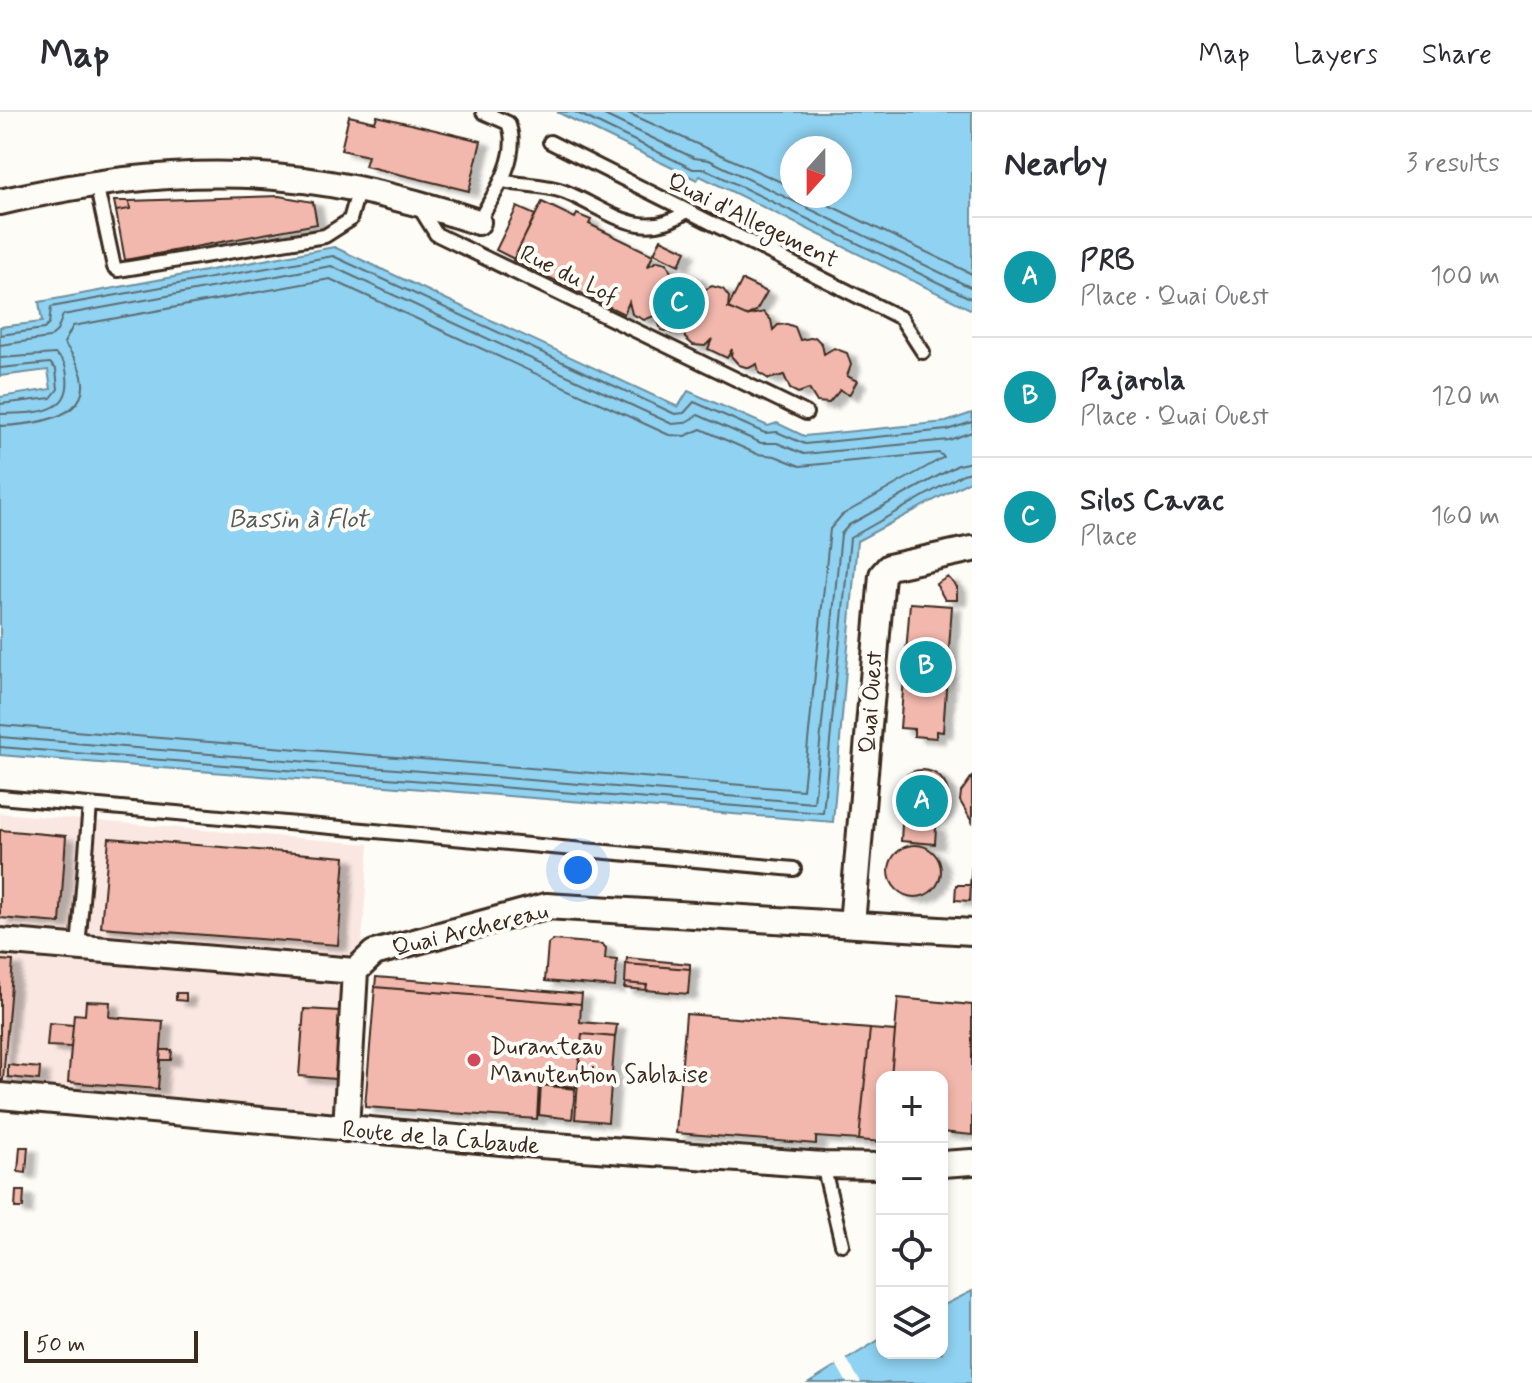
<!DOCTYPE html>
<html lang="en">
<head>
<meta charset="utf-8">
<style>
  body { margin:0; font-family:Mynerve,sans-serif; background:#f7f7f7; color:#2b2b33 }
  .controls { position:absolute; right:24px; bottom:24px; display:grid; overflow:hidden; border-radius:16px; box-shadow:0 4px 12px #0003 }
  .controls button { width:72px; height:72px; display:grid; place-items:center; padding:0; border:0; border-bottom:2px solid #e1e1e2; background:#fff; color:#2b2b33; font:40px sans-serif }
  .compass { position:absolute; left:780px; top:24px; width:72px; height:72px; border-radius:50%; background:#fff; box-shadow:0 4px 12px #0003; rotate:201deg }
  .scale { position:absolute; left:24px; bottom:20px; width:174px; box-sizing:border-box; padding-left:8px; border:4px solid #3b2a1e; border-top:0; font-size:22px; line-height:28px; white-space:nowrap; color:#3b2a1e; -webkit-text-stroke:6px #fdfcf7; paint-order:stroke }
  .you { position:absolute; left:578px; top:758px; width:28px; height:28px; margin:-20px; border:6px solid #fff; border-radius:50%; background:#1a73e8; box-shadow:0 0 0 12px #1a73e833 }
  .badge { display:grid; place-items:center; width:52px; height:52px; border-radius:50%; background:#db2777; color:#fff; font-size:26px; font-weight:700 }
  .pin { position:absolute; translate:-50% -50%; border:4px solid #fff; box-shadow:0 2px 8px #0006 }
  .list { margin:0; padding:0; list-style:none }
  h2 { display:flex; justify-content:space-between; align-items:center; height:104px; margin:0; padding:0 32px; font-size:34px }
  h2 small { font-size:26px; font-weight:400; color:#7c7c81 }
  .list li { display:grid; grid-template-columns:52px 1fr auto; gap:24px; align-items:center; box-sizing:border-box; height:120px; padding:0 32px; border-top:2px solid #e1e1e2 }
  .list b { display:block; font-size:30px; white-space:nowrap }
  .list p { margin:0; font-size:26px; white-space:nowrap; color:#7c7c81 }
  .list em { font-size:26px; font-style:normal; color:#7c7c81 }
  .icon { flex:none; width:44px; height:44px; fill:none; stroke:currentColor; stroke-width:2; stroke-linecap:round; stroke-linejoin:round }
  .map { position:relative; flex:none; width:972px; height:1271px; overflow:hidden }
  header { display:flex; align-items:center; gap:48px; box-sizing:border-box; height:112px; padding:0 40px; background:#fff; border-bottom:2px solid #e1e1e2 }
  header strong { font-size:38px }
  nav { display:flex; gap:44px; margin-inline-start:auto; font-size:28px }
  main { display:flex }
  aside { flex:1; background:#fff }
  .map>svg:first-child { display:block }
  .built { fill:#fae7e1 }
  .water { fill:#8fd2f1; stroke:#6d8f9d; stroke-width:2; fill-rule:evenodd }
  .pier { fill:#fdfcf7 }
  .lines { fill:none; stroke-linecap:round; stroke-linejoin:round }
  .shore { stroke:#5d6d72; stroke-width:2 }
  .building { fill:#f2b7ad; stroke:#3b2a1e; stroke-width:2; filter:url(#shadow) }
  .service-casing { stroke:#3b2a1e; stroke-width:18 }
  .minor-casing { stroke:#3b2a1e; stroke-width:30 }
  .service { stroke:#fdfcf7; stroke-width:12 }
  .minor { stroke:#fdfcf7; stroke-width:24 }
  .poi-dot { fill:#d1495b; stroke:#fdfcf7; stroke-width:3 }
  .labels { text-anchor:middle; stroke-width:8; stroke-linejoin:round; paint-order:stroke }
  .street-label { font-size:24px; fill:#3b2a1e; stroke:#fdfcf7 }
  .poi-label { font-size:24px; fill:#3b2a1e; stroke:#fdfcf7; text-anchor:start }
  .water-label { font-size:26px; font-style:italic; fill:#545c5d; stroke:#fdfcf7 }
</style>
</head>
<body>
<header>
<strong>Map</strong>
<nav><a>Map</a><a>Layers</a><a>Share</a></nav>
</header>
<main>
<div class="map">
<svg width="972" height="1271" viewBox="0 0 972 1271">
  <defs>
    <filter id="shadow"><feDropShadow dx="9" dy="5" stdDeviation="2" flood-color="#0004"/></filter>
  </defs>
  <rect width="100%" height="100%" fill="#fdfcf7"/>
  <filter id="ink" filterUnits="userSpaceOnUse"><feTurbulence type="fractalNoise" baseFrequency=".0125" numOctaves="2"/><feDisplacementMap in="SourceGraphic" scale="16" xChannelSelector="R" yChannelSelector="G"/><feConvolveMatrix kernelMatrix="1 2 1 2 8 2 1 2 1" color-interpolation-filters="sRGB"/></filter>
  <g filter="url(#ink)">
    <path class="built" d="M0,701L369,732L348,1028L0,989Z"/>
    <path class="water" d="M557,0H972V198L700,64L697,68ZM792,36H840V84H792Z
      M334,135L678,295L688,279L768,314L777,311L804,324L946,310L972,301V368L857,429L833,710L0,643V285L51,277L48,258L0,264V215L42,210L39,190Z
      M972,1179V1271H809L882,1226V1241H942V1194Z"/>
    <path class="pier" d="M845,1244L861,1271H847L835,1250Z"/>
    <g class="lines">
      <path class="shore" d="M575,0L693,57H705L972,187
        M598,0L694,46L709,48L972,176
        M626,0L792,75
        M810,84L972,162
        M0,223L44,217L49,212L51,195L333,144L675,302L684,301L694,290L765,321L777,320L805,332L947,318L972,310
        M0,233L49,226L57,219L63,203L331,154L672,312L684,311L698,303L761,331H777L804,342L949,328L972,320
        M0,246L55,242C64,248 66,253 67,264C72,304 31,301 0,302
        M0,256L50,251L56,257L58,277L51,286L0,292
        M0,314C56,312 114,296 64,231L73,214L330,167L669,323L685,324L701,317L757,342L775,344L800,354L939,341L944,345L842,403L830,417L803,678L0,613
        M0,625L814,691L841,422L849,413L958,353L972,350
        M0,635L823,701L850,426L963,362L972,360"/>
    </g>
    <path class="building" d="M349,4L375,10L377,4L481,29L469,79L365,54L368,44L341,38Z
      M279,84L313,90L317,112L125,148L116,99L130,97L129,89Z
      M114,89H129L130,97L116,99Z
      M542,90L575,106L577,102L591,108L589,112L653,143L648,154L658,149L667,151L674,169L689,162L697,166L702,179L712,174L723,177L729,185L728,196L746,204L764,200L771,208L773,218L778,213L787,212L795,215L800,228L815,225L822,232L824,242L834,236L847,241L851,253L847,264L857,269L849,283L840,278L829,291L817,290L809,277L798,281L790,277L784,263L769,267L759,261L757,252L749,256L739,253L731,244L732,237L727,246L708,237L712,227L705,234L693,233L685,226L684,217L672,221L661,218L656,203L644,208L632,202L629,190L624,202L513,148Z
      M517,95L535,103L514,147L496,138Z
      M661,127L686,139L679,153L654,141Z
      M742,168L767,180L756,199L746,204L728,196Z
      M948,465L957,475V488H945L936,472Z
      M910,491L952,494L943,620L936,619V626L914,624V617L900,616Z
      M896 684a26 26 0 1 1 52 0a26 26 0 1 1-52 0Z
      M971,666L972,665V710L960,689L961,680Z
      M902,712L936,715L935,732L901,729Z
      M0,718L66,724L60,811L0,806Z
      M109,726L345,745L338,833L101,815Z
      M889 759a26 26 0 1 1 52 0a26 26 0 1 1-52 0Z
      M972,752L970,789L955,788L956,773H970Z
      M553,828L602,832L606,836L605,847L617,848L615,875L545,869L548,832Z
      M627,846L690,852V857L626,852Z
      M0,848L13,849L3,968H0Z
      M626,852L690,857L688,882L646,878L647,873L625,871Z
      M376,865L582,882L581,892L375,875Z
      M625,871L647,873L646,878L624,876Z
      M375,875L581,892L580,910L617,913L615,925L582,922L576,975L539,971L537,1007L365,995Z
      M176,881H186V889L176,888Z
      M898,886L972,893V1023L942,1020V965H891Z
      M86,889L110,890L109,905L163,909L158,977L68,970L74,902L85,903Z
      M304,897L340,899L335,967L299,964Z
      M686,902L870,917L859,1028L816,1025V1032L676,1021Z
      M49,911L73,913L71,935L47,934Z
      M870,917L895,919L891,965H882V1030L859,1028Z
      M582,922L615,925L608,1010L575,1007Z
      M161,938H172L171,948H160Z
      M8,953L40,956L39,968L8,965Z
      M541,973L575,977L572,1007L539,1003Z
      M20,1035H28L26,1061L18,1060Z
      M16,1079H24L23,1096H15Z"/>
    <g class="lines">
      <g class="service-casing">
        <path id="service" d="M550,30L901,206L923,240
          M503,69C523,74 544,72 565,80C607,97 642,132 687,99
          M96,71L114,155L118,158L325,124L350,108L359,76
          M418,93L436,122L806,301
          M478,110C494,83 522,43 508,11L483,0
          M0,685L794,757
          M78,836L90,693
          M823,1053L842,1132"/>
      </g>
      <g class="minor-casing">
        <path id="minor" d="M0,90C178,50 304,51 478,110
          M852,812L882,463L889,455L972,437
          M0,829L355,859L374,841L546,794L972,820
          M0,984L512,1031L823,1053L882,1054
          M346,1017L355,859
          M942,1052L972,1050"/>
      </g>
      <use href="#service" class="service"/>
      <use href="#minor" class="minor"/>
    </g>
  </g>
  <circle class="poi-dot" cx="474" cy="948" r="8"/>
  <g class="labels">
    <g class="street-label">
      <text transform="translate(753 108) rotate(26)" y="8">Quai d'Allegement</text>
      <text transform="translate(569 162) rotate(26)" y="8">Rue du Lof</text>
      <text transform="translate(870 590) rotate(-86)" y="8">Quai Ouest</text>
      <text transform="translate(470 817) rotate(-14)" y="8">Quai Archereau</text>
      <text transform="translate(441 1025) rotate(5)" y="8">Route de la Cabaude</text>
    </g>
    <g class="poi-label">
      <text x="490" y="942">Duranteau<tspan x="490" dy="28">Manutention Sablaise</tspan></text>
    </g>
    <g class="water-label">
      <text x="298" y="415">Bassin à Flot</text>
    </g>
  </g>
</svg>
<div class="controls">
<button>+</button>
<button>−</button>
<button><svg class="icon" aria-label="locate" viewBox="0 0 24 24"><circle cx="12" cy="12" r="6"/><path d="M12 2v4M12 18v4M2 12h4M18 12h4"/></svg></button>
<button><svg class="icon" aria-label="layers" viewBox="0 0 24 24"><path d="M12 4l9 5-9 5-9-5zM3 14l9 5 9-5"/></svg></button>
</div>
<svg class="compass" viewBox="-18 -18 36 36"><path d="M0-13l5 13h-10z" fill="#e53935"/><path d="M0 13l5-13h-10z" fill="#7c7c81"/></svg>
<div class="scale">50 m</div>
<div class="you"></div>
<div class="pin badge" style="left:922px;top:689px;background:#0f9aa8">A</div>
<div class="pin badge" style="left:926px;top:555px;background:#0f9aa8">B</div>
<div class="pin badge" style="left:679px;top:191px;background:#0f9aa8">C</div>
</div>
<aside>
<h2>Nearby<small>3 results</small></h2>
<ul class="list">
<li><span class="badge" style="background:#0f9aa8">A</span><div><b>PRB</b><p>Place · Quai Ouest</p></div><em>100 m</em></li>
<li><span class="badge" style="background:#0f9aa8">B</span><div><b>Pajarola</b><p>Place · Quai Ouest</p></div><em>120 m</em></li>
<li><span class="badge" style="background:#0f9aa8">C</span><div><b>Silos Cavac</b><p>Place</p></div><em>160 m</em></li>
</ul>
</aside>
</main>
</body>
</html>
